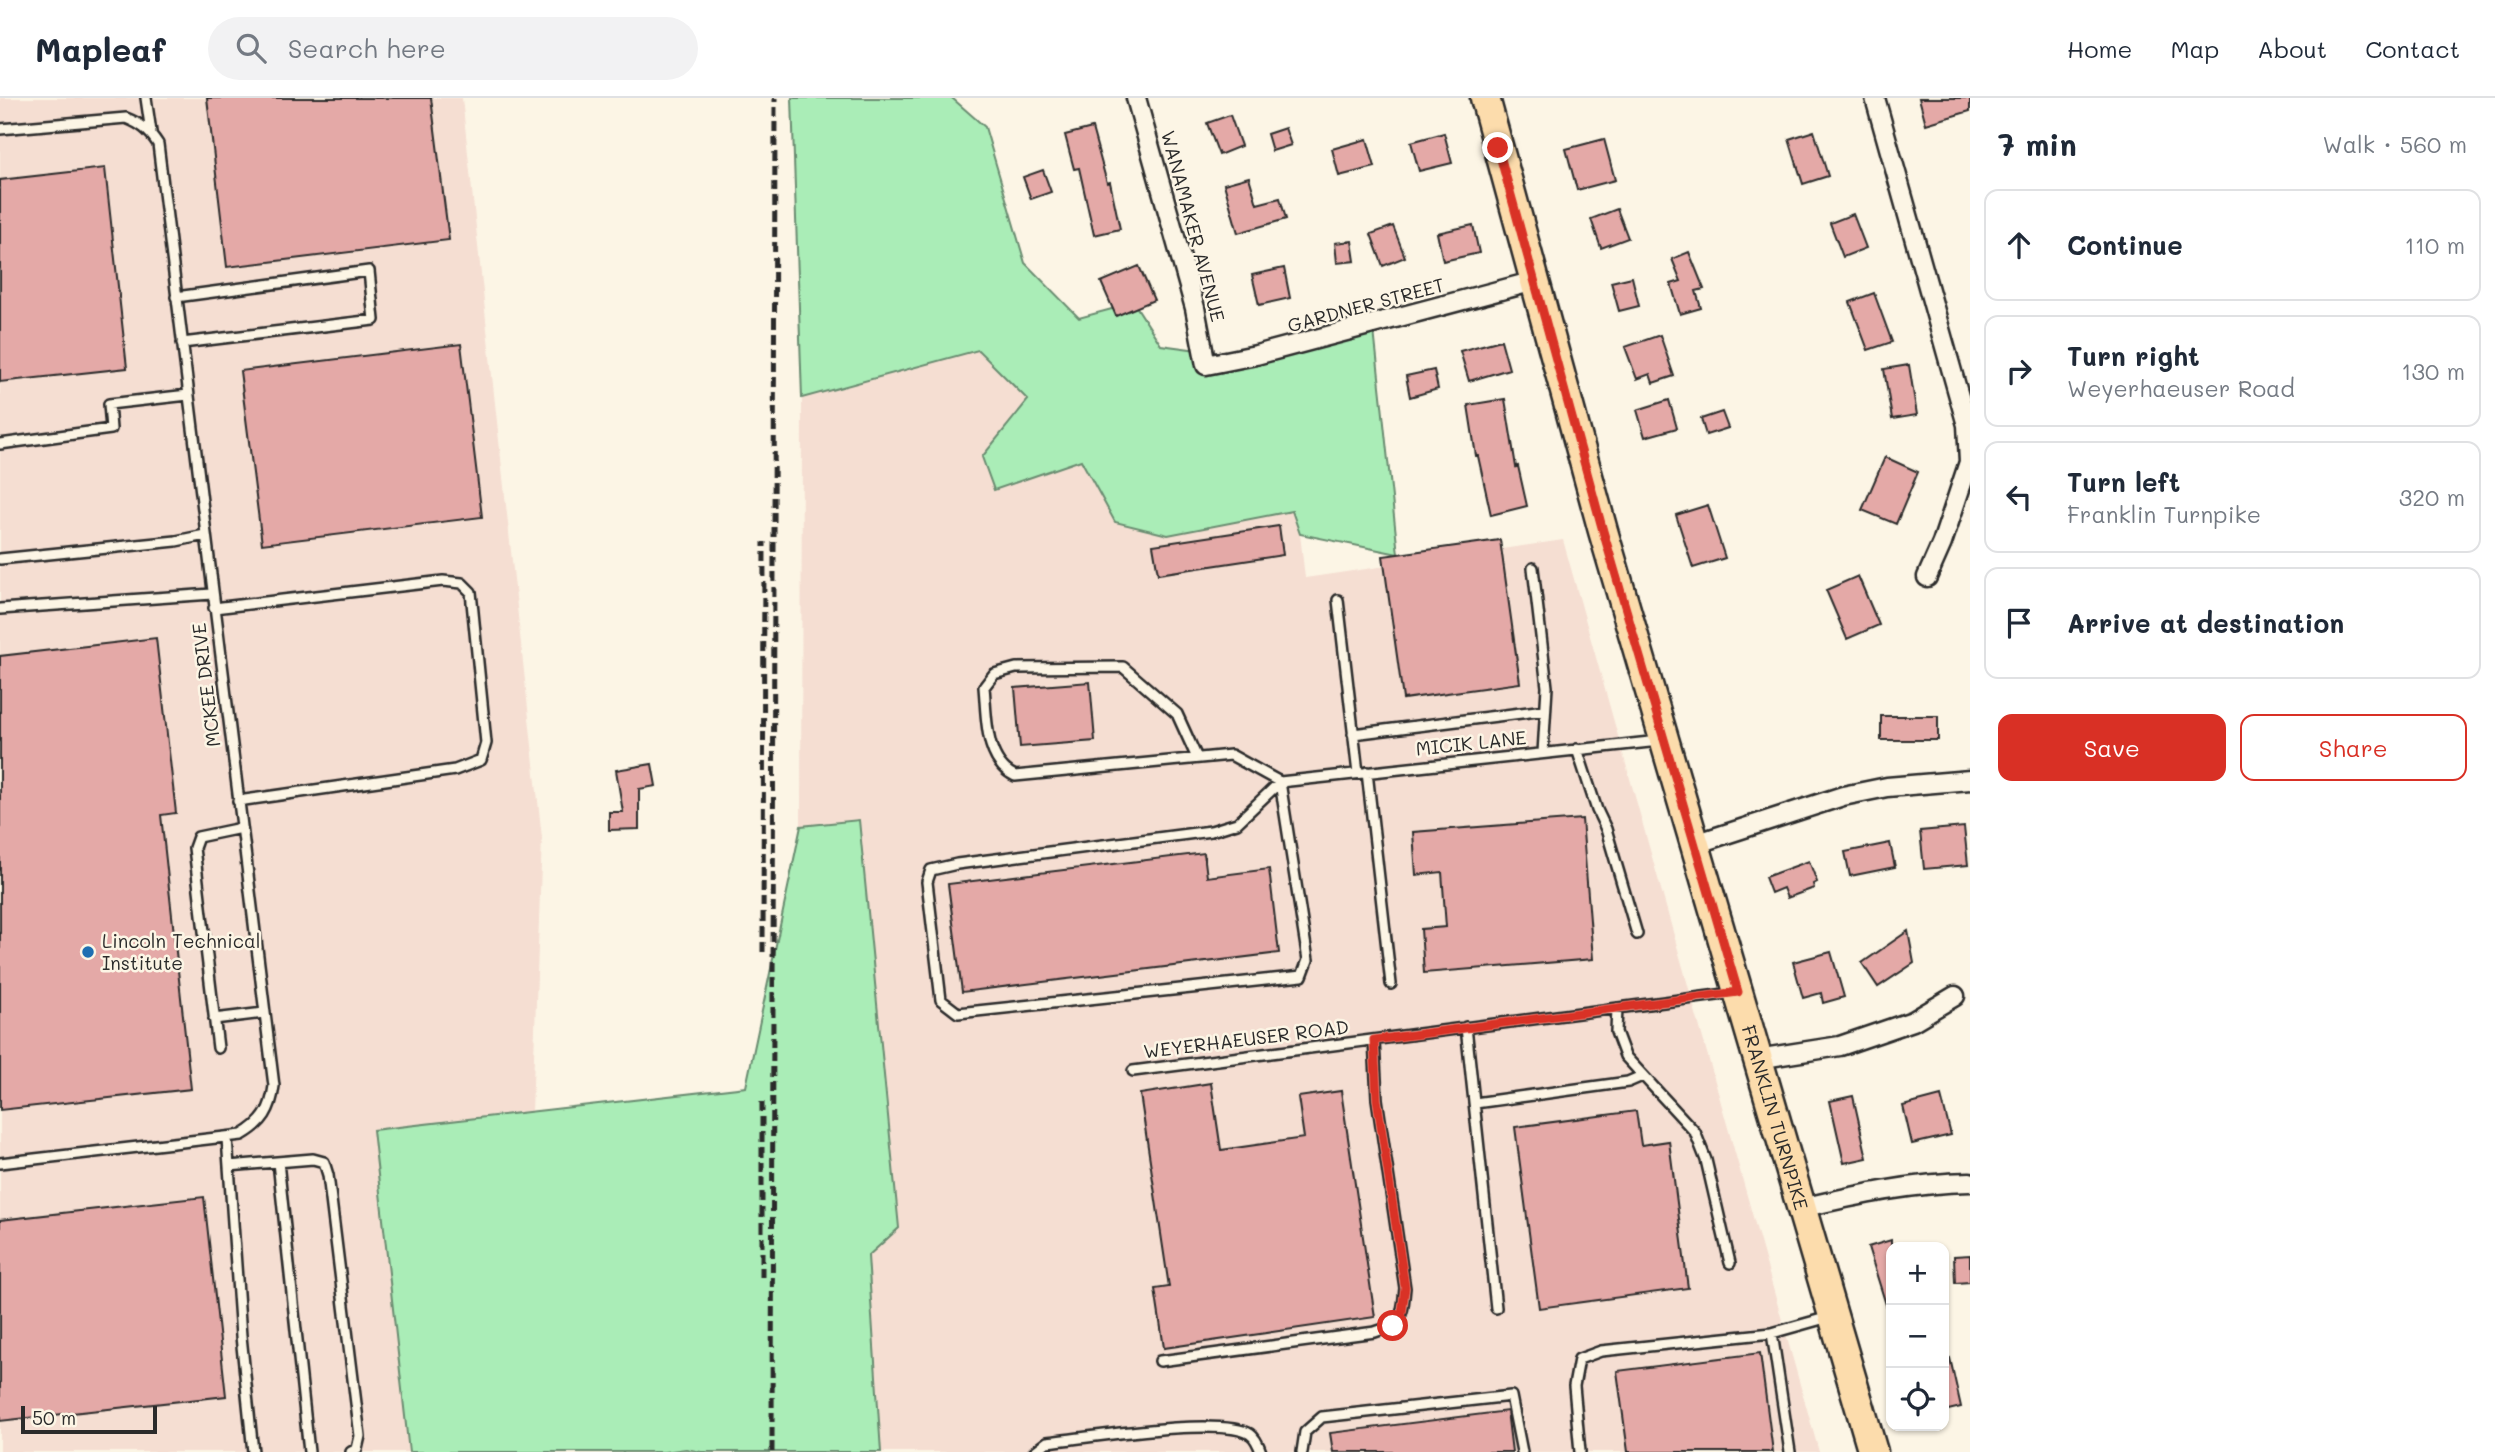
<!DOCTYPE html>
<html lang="en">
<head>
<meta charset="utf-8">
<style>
  body { margin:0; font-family:Mali,sans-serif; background:#f2f2f3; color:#1f2937 }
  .controls { position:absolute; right:21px; bottom:21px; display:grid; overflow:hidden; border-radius:14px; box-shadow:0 2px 5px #0004 }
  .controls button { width:63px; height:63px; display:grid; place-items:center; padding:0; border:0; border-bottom:2px solid #e0e1e3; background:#fff; color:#1f2937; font:35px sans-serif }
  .scale { position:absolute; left:21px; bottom:18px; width:136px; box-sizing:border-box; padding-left:7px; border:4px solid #2b2b2b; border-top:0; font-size:19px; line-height:24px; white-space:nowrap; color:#2b2b2b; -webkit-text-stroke:5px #fcf5e5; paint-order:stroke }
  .stop { position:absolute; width:21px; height:21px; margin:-16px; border:5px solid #d93025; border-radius:50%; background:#fff }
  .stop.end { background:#d93025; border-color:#fff; box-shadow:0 2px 7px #0008 }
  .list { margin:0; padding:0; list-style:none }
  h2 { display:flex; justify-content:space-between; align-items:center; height:91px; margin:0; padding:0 28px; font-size:30px }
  h2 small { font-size:23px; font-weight:400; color:#747a83 }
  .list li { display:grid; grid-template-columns:46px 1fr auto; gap:21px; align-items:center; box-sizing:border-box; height:112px; margin:0 14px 14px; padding:0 14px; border:2px solid #e0e1e3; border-radius:14px }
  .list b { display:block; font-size:26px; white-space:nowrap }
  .list p { margin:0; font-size:23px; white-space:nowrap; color:#747a83 }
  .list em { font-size:23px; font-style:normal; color:#747a83 }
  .actions { display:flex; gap:14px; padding:21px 28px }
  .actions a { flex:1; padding:16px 0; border:2px solid #d93025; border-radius:14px; text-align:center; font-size:24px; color:#d93025 }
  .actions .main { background:#d93025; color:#fff }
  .icon { flex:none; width:38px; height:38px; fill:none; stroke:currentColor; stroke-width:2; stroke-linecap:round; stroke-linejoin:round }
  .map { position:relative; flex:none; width:1970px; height:1354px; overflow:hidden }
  header { display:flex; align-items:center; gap:42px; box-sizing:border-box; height:98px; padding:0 35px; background:#fff; border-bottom:2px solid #e0e1e3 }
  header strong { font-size:33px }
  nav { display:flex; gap:38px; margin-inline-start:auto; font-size:24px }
  .search { width:490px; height:63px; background:#f2f2f3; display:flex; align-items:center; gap:18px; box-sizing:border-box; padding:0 24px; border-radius:38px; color:#747a83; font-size:26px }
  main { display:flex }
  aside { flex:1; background:#fff }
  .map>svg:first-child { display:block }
  .built { fill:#f5ded2 }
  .green { fill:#aaedb7; stroke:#6a8c71; stroke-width:2 }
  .building { fill:#e4a9a7; stroke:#2b2b2b; stroke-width:2 }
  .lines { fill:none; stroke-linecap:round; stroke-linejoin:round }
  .service-casing { stroke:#2b2b2b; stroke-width:14 }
  .minor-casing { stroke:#2b2b2b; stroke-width:23 }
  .primary-casing { stroke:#2b2b2b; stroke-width:33 }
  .service { stroke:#fcf5e5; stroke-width:9 }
  .minor { stroke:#fcf5e5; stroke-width:18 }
  .primary { stroke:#fcdcac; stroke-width:28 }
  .rail { stroke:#2b2b2b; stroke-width:5; stroke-dasharray:10 5; stroke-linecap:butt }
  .route { stroke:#d93025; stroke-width:9 }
  .poi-dot { fill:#1f6fb2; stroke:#fcf5e5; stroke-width:2.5 }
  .labels { text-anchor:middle; stroke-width:5; stroke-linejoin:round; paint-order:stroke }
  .street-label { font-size:19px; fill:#2b2b2b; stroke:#fcf5e5 }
  .poi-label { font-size:19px; fill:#2b2b2b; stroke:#fcf5e5; text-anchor:start }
</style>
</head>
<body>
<header>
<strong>Mapleaf</strong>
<div class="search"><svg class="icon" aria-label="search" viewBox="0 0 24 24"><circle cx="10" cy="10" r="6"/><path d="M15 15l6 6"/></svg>Search here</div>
<nav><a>Home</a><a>Map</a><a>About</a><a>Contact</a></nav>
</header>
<main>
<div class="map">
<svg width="1970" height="1354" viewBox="0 0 1970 1354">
  <rect width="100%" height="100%" fill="#fcf5e5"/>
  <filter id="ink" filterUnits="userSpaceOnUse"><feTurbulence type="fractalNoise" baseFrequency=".0143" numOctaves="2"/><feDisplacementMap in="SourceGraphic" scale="14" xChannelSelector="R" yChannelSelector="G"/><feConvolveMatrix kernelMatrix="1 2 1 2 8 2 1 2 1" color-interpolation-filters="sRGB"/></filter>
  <g filter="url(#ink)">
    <path class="built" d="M0,0H462L542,740L532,1014L373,1032L409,1354H0Z
      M978,252L1028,302L982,359L1081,362L1115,424L1168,437L1293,413L1300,436L1305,480L1563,442L1819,1354H881L868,1158L859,722L801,728L802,300Z"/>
    <path class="green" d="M792,0H952L985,29L1025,165L1079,220L1134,205L1161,247L1227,256L1373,223L1398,456L1300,436L1292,413L1168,437L1115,424L1081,362L994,392L982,359L1028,302L978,252L802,300Z
      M859,722L899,1130L868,1158L881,1354H701L686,1351L664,1354H409L373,1032L746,989L801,728Z"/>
    <path class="building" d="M207,0H431L449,142L227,169Z
      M1919,0H1970V13L1926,26Z
      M1230,17L1241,48L1219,57L1207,25Z
      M1092,30L1107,85L1110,84L1120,131L1094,137L1079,70L1074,71L1065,37Z
      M1285,30L1291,47L1272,53L1267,36Z
      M1814,33L1828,78L1803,86L1789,41Z
      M1444,35L1452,65L1419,73L1411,44Z
      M1367,41L1375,69L1339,78L1332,51Z
      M1604,41L1615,82L1577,92L1566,51Z
      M105,70L127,270L0,284V82Z
      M1043,72L1051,94L1031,101L1023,79Z
      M1249,79L1257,106L1280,100L1286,121L1238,135L1224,86Z
      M1617,111L1628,140L1601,150L1591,121Z
      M1853,116L1866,150L1843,159L1830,125Z
      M1473,127L1479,155L1443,163L1437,135Z
      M1393,128L1405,159L1383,168L1371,136Z
      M1352,143L1355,163L1337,165L1335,145Z
      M1689,154L1704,191L1696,193L1701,210L1680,216L1671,186L1681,183L1672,161Z
      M1139,168L1154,202L1116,218L1101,184Z
      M1284,170L1290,200L1259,207L1252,177Z
      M1632,179L1639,208L1619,213L1611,184Z
      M1874,195L1892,244L1868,252L1850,204Z
      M1660,237L1674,278L1653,285L1650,276L1637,281L1625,249Z
      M1501,242L1509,271L1469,283L1460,253Z
      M461,246L482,419L262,446L240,273Z
      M1909,267L1917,317L1892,321L1884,271Z
      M1434,272L1438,291L1410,299L1406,278Z
      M1505,301L1516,369L1518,368L1527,408L1491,417L1478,358H1476L1468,307Z
      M1669,302L1677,330L1645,339L1637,312Z
      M1722,314L1728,330L1706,337L1701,321Z
      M1885,359L1918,374L1896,426L1862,412Z
      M1708,407L1725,460L1693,470L1676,417Z
      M1279,428L1283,457L1158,476L1153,447Z
      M1500,442L1520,585L1403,601L1383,458Z
      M1858,478L1879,527L1847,541L1826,492Z
      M156,540L176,715L161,717L191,991L0,1012V558Z
      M1090,584L1095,643L1020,649L1015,590Z
      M1881,618H1938V642H1881Z
      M652,666L656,688L639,691V731L609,732V714H623L616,672Z
      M1582,721L1593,861L1424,875L1421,831L1446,829L1442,774L1416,777L1413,734Z
      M1964,729L1968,767L1924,771L1920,733Z
      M1890,745L1895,769L1850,778L1845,754Z
      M1204,755L1207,779L1269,771L1279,855L962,894L948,786Z
      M1809,763L1817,784L1813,786L1814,790L1787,800L1783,790L1771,795L1765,779Z
      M1908,833L1914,865L1878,889L1862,865Z
      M1831,854L1844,899L1823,905L1821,895L1803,900L1793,864Z
      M1211,985L1221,1052L1304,1040L1298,999L1341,993L1375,1219L1164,1250L1155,1191L1169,1189L1140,996Z
      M1853,998L1867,1060L1844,1065L1830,1003Z
      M1941,998L1951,1037L1912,1046L1903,1008Z
      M1636,1013L1641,1047L1669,1043L1688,1190L1539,1210L1515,1029Z
      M204,1099L226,1298L0,1323V1122Z
      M1891,1142V1212L1888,1213L1868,1149Z
      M1970,1157V1184L1955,1185L1954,1158Z
      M1760,1255L1773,1354H1628L1617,1273Z
      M1950,1260L1961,1309L1944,1313V1261Z
      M1507,1313L1512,1354H1333L1330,1335Z"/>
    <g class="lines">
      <g class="service-casing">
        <path id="service" d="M146,0L151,34
          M0,31L126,20C141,26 149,32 158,46L274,988C271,1012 263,1025 242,1037L0,1065
          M176,199L369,173L374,222L182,245
          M0,346L111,331L109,306L188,297
          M0,461L176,443L205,437
          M1533,470L1547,589L1543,655
          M1338,502L1358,675
          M214,510L443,483L462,485L471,494L486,645L481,662L455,672L238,703
          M0,511L212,496
          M1353,636L1545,612
          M1577,651L1597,712L1606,731L1637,836
          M1197,660L1177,616L1123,569L1016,570L994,576L984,589C987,619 984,663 1015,678L1231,657L1280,684
          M1367,674L1391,886
          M1280,684L1308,862L1302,878L958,915L941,902L927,784L931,772L957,766L1211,733L1237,725Z
          M1280,684L1659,643
          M1617,910L1616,934L1625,958L1695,1034L1706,1062L1730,1165
          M214,921L264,915
          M1466,929L1496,1210
          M218,950L194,750L198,739L241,730
          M1133,973L1733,895
          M1475,1005L1628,984L1642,978
          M227,1040L241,1238L253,1354
          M278,1064L309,1354
          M229,1068L313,1061L324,1064L328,1077L360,1338L357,1351L351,1354
          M1772,1235L1790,1354
          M1160,1263L1375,1234C1404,1225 1402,1218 1405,1190L1377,1001L1374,942
          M1034,1354L1047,1344C1086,1340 1221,1318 1250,1336C1256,1340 1259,1348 1261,1354
          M1302,1354L1305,1334L1322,1319L1511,1298L1522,1354
          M1580,1354L1574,1288L1579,1261L1601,1253L1772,1235L1829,1219"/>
      </g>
      <g class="minor-casing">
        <path id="minor" d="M1136,0L1195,210L1206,267L1256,257L1535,183
          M1875,0L1967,327L1969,364L1942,445L1927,479
          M1695,746L1843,698L1887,689L1970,682
          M1757,961L1840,948L1913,923L1955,898
          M1801,1110C1857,1097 1912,1085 1970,1084"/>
      </g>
      <g class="primary-casing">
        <g id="primary">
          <path id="s1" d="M1485,0L1603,433L1873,1354"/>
        </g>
      </g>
      <use href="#service" class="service"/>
      <use href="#minor" class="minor"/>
      <use href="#primary" class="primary"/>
      <path class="rail" d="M763,854L764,444
        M762,1179V1001
        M772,1354L775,0"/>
    </g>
  </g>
  <g class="lines" filter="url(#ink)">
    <path class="route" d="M1393,1228L1402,1215L1405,1189L1377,1001L1374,942L1738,894L1603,433L1498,50"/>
  </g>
  <circle class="poi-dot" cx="88" cy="854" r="7"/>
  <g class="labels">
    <g class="street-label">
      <text transform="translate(1193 128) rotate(75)" y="7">WANAMAKER AVENUE</text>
      <text transform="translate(1366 207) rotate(-15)" y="7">GARDNER STREET</text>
      <text transform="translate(206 587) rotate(-97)" y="7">MCKEE DRIVE</text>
      <text transform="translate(1471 645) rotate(-6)" y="7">MICIK LANE</text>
      <text transform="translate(1246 941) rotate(-7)" y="7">WEYERHAEUSER ROAD</text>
      <text dy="7" stroke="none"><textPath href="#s1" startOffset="1060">FRANKLIN TURNPIKE</textPath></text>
    </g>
    <g class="poi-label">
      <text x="102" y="850">Lincoln Technical<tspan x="102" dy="22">Institute</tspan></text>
    </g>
  </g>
</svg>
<div class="controls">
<button>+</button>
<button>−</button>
<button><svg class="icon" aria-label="locate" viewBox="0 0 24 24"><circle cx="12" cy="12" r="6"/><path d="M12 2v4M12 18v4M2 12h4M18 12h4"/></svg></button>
</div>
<div class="scale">50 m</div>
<div class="stop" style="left:1393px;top:1228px"></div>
<div class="stop end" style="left:1498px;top:50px"></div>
</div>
<aside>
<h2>7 min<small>Walk · 560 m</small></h2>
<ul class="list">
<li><svg class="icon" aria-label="ahead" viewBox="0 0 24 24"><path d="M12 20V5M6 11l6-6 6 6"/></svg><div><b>Continue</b></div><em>110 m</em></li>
<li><svg class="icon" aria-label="right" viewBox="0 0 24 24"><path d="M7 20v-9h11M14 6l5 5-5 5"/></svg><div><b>Turn right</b><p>Weyerhaeuser Road</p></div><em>130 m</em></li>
<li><svg class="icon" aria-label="left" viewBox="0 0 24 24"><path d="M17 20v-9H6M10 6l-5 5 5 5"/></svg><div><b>Turn left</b><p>Franklin Turnpike</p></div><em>320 m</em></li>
<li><svg class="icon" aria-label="arrive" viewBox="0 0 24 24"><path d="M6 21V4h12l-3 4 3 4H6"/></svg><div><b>Arrive at destination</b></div></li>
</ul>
<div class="actions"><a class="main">Save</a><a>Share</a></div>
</aside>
</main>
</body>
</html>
